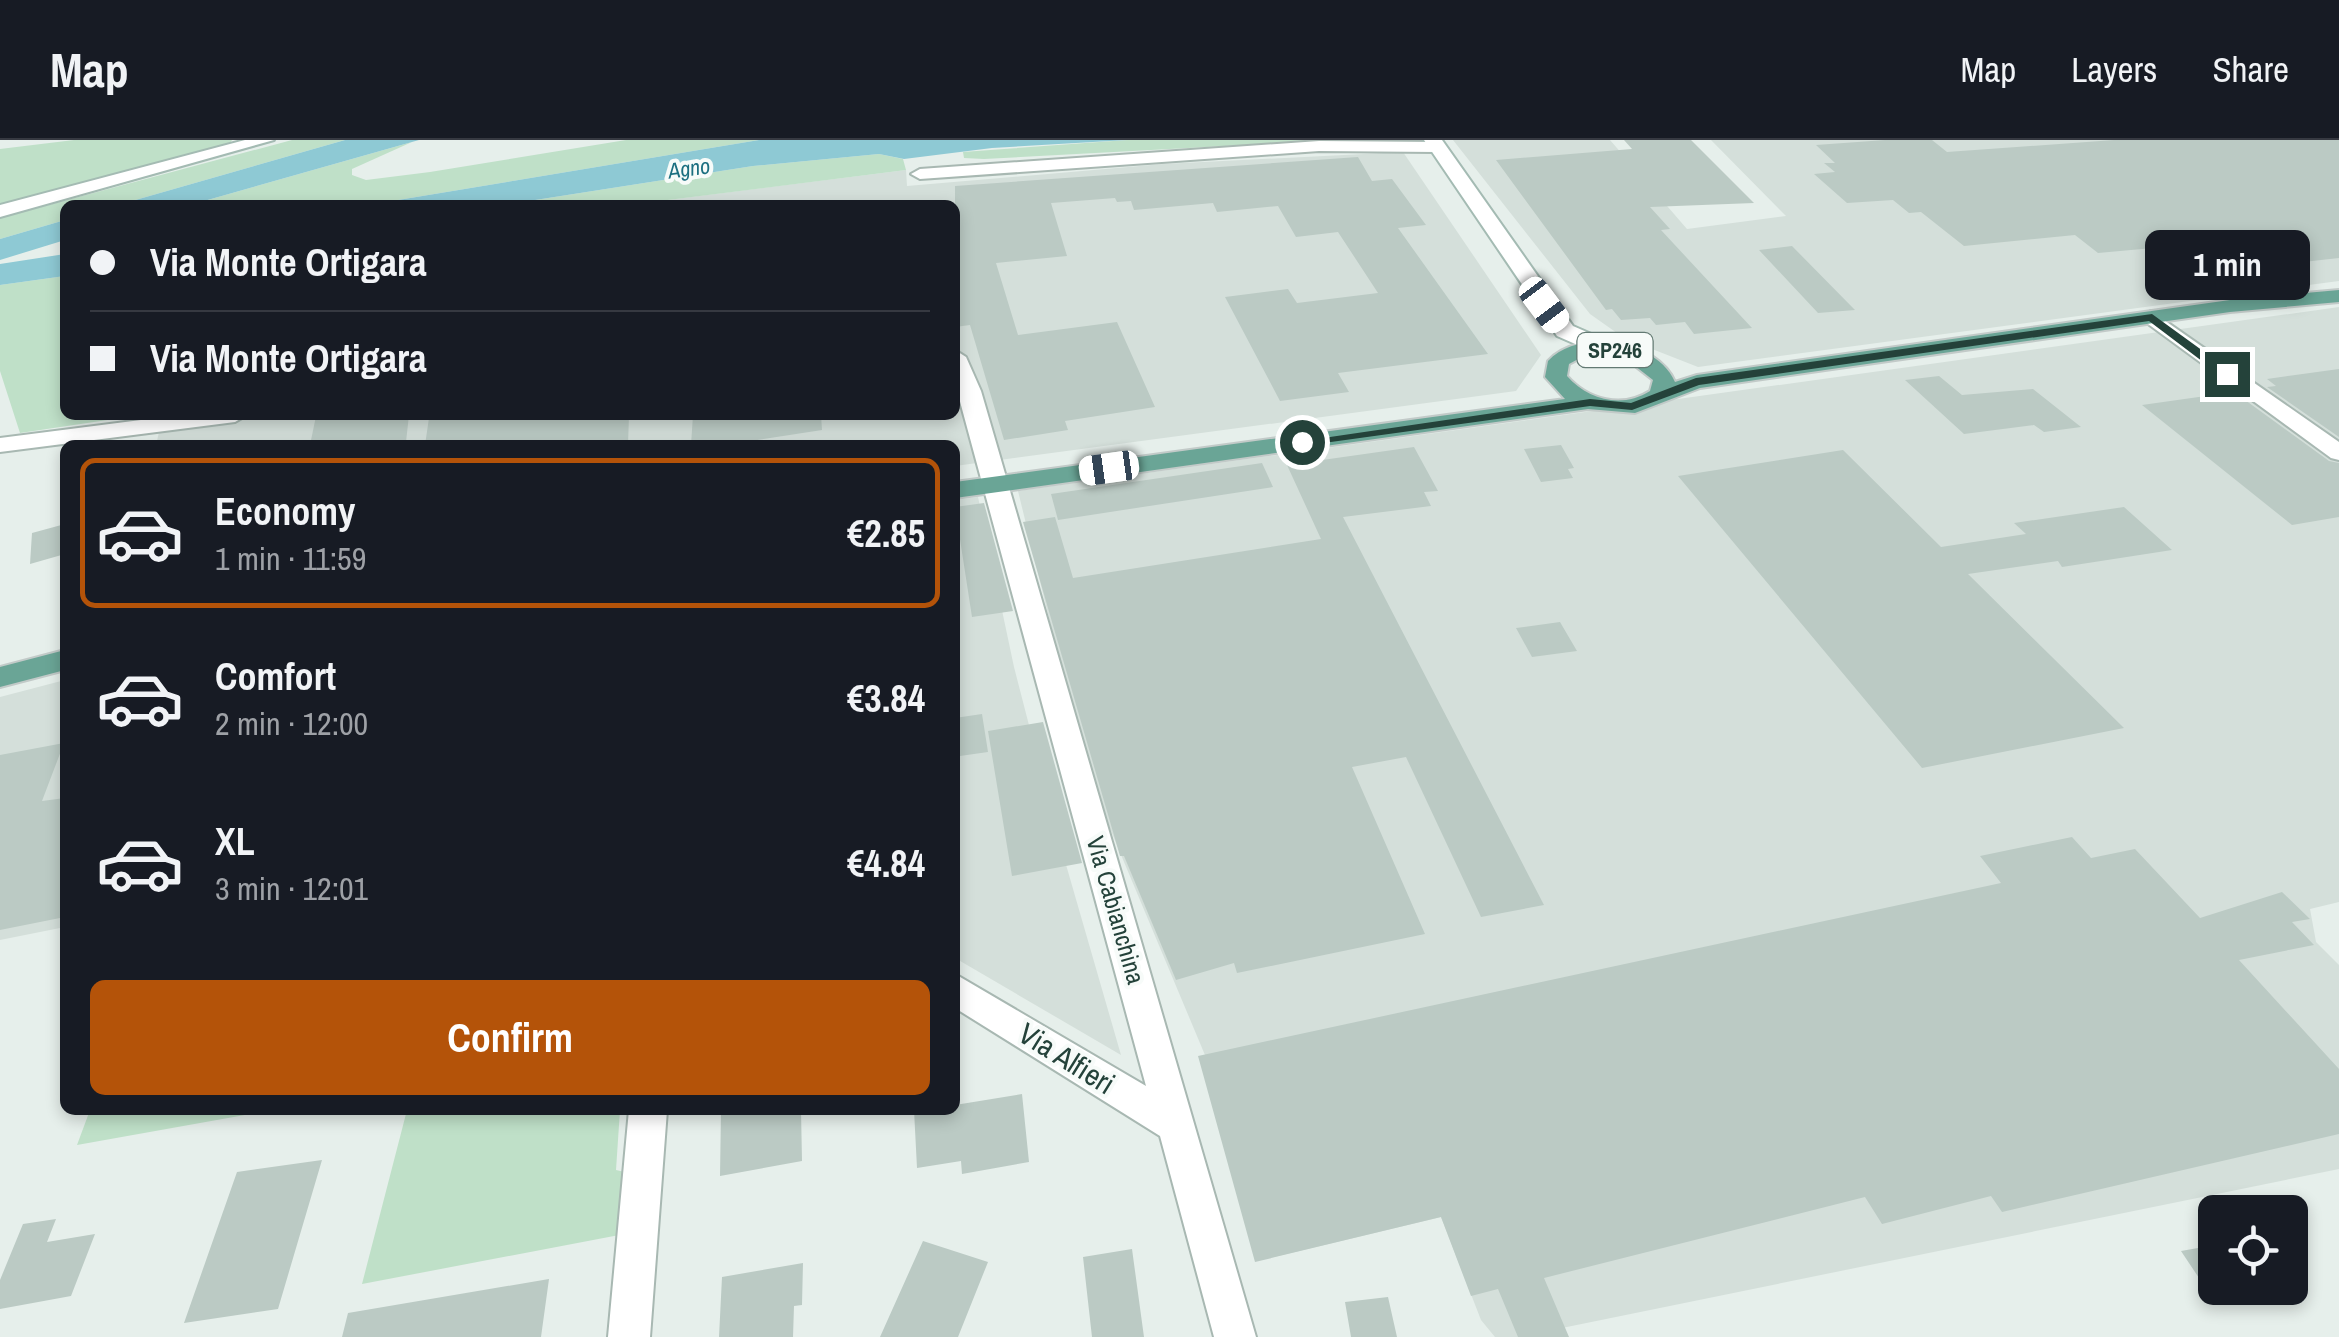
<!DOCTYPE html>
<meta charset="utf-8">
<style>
body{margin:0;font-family:"Archivo Narrow",sans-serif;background:#20242c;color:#f1f3f6;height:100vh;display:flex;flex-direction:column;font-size:38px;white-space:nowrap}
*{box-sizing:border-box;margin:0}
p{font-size:32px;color:#9ea1a6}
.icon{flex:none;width:55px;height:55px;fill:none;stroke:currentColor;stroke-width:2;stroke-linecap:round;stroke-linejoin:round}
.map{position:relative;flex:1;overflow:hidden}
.panel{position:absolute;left:60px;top:300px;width:900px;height:675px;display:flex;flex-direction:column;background:#171b24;border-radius:15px;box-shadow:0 5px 15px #0003}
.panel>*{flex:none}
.banner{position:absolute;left:60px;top:60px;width:900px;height:220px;border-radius:15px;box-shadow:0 5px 15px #0003;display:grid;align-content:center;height:220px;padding:0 30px;background:#171b24}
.tools{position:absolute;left:2198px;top:1055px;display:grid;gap:20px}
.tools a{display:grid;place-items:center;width:110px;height:110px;border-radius:15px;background:#171b24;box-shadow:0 5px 15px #0003;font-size:50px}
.end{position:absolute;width:45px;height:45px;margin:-22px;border:12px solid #24423a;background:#fff;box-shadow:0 0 0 5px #fff}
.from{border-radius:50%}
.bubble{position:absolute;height:70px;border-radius:15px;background:#171b24;box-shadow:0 5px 15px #0003;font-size:32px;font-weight:700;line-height:70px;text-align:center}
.car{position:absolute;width:30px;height:60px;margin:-30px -15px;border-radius:12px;box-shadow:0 0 8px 2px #0007;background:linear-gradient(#fff 24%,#345 0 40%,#fff 0 76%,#345 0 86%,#fff 0)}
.banner b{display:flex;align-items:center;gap:35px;height:95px;font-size:38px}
.banner b+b{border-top:2px solid #363941}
.banner i{width:25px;height:25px;background:#f1f3f6}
ul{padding:18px 0 0;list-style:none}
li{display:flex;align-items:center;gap:30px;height:150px;margin:0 20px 15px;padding:0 10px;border:5px solid transparent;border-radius:15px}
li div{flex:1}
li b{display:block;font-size:38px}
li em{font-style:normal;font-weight:700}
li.on{border-color:#b45309}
li>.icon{width:90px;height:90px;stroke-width:1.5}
.button{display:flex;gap:20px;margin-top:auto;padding:20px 30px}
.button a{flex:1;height:115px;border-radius:15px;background:#b45309;color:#fff;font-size:40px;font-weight:700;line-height:115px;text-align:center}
header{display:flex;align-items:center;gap:60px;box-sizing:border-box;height:140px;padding:0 50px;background:#171b24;border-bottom:2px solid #363941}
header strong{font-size:48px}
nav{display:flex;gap:55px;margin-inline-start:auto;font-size:35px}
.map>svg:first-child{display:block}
.built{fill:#d4dfda}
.green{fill:#bfe0c8}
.water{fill:#8ec9d4}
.building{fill:#bbcac4}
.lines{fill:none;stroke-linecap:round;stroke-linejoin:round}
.street-casing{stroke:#a8b8b2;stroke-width:4}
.secondary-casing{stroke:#a4bbb3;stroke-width:4}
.primary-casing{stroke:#c2cac8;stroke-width:4}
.street{fill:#fff;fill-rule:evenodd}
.secondary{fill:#fff;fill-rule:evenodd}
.primary{fill:#6aa596;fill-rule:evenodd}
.route{fill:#24423a}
.labels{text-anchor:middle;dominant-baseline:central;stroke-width:8;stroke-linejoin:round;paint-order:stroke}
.far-water-label{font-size:22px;font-style:italic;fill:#1c6f80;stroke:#f7fbf9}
.shield{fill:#f7fbf9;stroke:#637a73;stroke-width:2.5}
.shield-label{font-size:22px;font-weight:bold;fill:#24423a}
.street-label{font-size:25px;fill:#24423a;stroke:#f7fbf9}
.near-street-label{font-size:30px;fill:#24423a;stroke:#f7fbf9}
</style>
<header>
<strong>Map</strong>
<nav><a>Map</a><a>Layers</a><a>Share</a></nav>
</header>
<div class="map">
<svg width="2339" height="1197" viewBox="0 0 2339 1197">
<rect width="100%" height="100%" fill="#e6efeb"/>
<!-- built -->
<path class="built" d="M1453,0H1610L1687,89L1786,76L1711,0H2339V141L1698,227L1624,198L1590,174Z
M1403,12L1541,215L1516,251L955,326V305H156L163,275H955V65H627L906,30L907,46L1163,24Z
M2339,167V762L2310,769L2316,802L2339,825V1029L1518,1197H1495L1481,1180L1441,1077L1270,1118L1210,927L1106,679L1059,519L1018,351Z
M978,357L1014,527L1056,690L1121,915L955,818V360Z
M65,540V787L0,800V557Z"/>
<!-- green -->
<path class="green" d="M74,0H232L229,5L0,66V9Z
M292,0H345L118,65H65V80L0,99V78Z
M626,0H759L368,65H190L412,2L352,29V35L366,40L430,32Z
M1127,0H1336L984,19L964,18L963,12Z
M879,14L903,19L906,30L628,65H503L753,26Z
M65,136V275H141L20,293L0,231V145Z
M90,970H273L77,1005Z
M407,970H620L616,1030L638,1035L635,1092L362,1144Z"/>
<!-- water -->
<path class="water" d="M345,0H419L190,65H118Z
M759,0H1127L992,8L904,19L879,14L753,26L503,65H368Z
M65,80V100L0,120V99Z
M65,114V136L0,145V124Z"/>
<!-- building -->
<path class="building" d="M1624,0H1691L1754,63L1650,67L1670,89L1661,90L1752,188L1694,194L1685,182L1656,185L1650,178L1621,180L1612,169L1606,170L1496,20L1632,9Z
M1885,0H1932L1947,12L2114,0H2339V118L2294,123L2299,126L2190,135L2153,108L2098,113L2075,95L1964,106L1921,72L1909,73L1893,60L1847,63L1814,34L1835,32L1824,23H1835L1816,5Z
M1358,17L1372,41L1392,39L1426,85L1398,88L1488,214L1338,233L1349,252L1280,261L1225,157L1288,149L1297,163L1378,153L1338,92L1296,97L1278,66L1217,72L1213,63L1134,70L1131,61L1117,62L1115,58L1051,63L1067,116L996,123L1018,195L1117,182L1155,267L1065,281L1068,290L1004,300L970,185L955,187V46Z
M1792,106L1855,170L1818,173L1759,110Z
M2339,229V297L2267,247L2276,246L2267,239Z
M1939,236L1962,255L2033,249L2081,287L2044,292L2034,285L1964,294L1905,240Z
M2234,252L2329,321L2339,323V377L2292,385L2142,265Z
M409,275L406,302L310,305L316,276Z
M450,275H629L628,305H425L429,278Z
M693,275H821L822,290L724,305H691Z
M1561,305L1574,328L1568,329L1573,338L1541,342L1524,309Z
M1414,307L1438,351L1424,352L1431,366L1343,377L1544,765L1481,777L1406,617L1352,627L1425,794L1237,833L1234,823L1176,840L1124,716H1120L1023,382L1055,377L1073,438L1321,399L1287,325Z
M1843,310L1941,407L2026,394L2014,383L2124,367L2172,410L2062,427L2058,421L1968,434L2124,588L1922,628L1678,336Z
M1262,323L1273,347L1058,380L1051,354Z
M984,363L1013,471L972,477L955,367Z
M65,384V414L30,424L32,393Z
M1560,482L1577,511L1532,517L1516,488Z
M982,574L988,612L960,616L955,578Z
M1043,582L1082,723L1012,736L988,591Z
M64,603L42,661L65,658V777L0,790V615Z
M2072,697L2091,718L2135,709L2200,778L2282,752L2310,779L2292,782L2314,805L2239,820L2339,929V994L2002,1072L1991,1056L1882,1084L1865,1057L1544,1138L1569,1197H1518L1498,1149L1471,1156L1441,1077L1255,1122L1198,916L2001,743L1980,716Z
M1022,954L1029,1022L962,1034L961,1021L917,1028L914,970H955V965Z
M721,970H801L802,1021L720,1036Z
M322,1020L278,1169L184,1183L237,1032Z
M56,1079L47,1102L95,1094L71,1156L0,1169V1140L23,1084Z
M923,1101L988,1122L958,1197H880Z
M2215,1105V1162L2181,1111Z
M1132,1109L1144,1197H1092L1083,1117Z
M803,1123L802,1165L794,1166L793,1197H719L722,1137Z
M549,1139L541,1197H342L348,1173Z
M1388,1157L1397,1197H1351L1345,1162Z"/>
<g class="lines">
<defs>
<path id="street" d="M1319,1L1436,2L1445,7L1436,12L1319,11L920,39L911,34L920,29Z
M2151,171L2339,302V320L2331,318L2144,181L2140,177Z
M955,210L966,217L981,251L1256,1197H1214L1160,996L955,868V834L1146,946L955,243Z
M180,275H247L235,282L0,312V298Z
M629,970H667L650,1197H608Z"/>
<path id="secondary" d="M245,0H274L0,77V65Z
M1424,0H1442L1573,186L1612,203L1615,208L1612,213H1596L1557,196Z"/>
<path id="primary" d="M2339,150V162L2230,172L1700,248L1635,273L1588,269L955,358V342L1565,259L1545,237L1548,221C1580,187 1657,200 1675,242L1697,235L2230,160ZM1604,215L1630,222L1653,240L1650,251C1622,269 1588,260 1567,236L1569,224L1582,217Z
M65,510V530L0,547V527Z"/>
</defs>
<!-- street casing -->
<use href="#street" class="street-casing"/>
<!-- secondary casing -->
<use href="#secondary" class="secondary-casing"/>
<!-- primary casing -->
<use href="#primary" class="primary-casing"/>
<!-- street -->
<use href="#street" class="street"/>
<!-- secondary -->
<use href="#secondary" class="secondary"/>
<!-- primary -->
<use href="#primary" class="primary"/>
</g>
<!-- route -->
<path class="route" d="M2152,174L2232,232V237H2223L2149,181L1699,245L1632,270L1590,266L1302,306L1296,302L1590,259L1631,263L1696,238Z"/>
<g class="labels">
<!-- far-water labels -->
<g class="far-water-label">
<text transform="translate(689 28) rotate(-8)">Agno</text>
</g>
<!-- shield labels -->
<rect class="shield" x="1577.5" y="193" width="75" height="34" rx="8"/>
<g class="shield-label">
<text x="1615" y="210">SP246</text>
</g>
<!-- street labels -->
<g class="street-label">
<text transform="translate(1116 770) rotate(74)">Via Cabianchina</text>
</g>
<!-- near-street labels -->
<g class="near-street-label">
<text transform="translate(1067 918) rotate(32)">Via Alfieri</text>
</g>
</g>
</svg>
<div class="tools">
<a><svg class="icon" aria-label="locate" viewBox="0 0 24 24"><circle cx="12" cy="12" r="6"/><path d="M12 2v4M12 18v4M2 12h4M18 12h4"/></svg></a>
</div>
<i class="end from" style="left:1302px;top:302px"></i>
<i class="end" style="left:2227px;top:234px"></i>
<div class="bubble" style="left:2145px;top:90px;width:165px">1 min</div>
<i class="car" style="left:1544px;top:165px;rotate:143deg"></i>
<i class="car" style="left:1109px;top:328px;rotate:262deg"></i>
<div class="banner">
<b><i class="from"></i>Via Monte Ortigara</b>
<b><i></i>Via Monte Ortigara</b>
</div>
<section class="panel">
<ul>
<li class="on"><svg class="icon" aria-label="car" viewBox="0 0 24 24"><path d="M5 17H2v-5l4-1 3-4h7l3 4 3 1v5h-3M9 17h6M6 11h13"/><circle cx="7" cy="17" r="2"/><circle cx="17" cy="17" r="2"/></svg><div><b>Economy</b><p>1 min · 11:59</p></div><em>€2.85</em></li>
<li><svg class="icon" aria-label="car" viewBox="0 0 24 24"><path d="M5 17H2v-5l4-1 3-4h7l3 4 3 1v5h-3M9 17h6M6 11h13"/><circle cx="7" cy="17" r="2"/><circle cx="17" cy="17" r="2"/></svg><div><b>Comfort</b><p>2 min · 12:00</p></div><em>€3.84</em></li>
<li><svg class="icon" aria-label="car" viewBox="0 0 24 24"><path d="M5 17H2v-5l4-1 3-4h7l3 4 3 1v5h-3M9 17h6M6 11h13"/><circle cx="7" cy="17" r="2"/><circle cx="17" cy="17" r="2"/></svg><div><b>XL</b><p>3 min · 12:01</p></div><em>€4.84</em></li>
</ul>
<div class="button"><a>Confirm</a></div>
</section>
</div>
